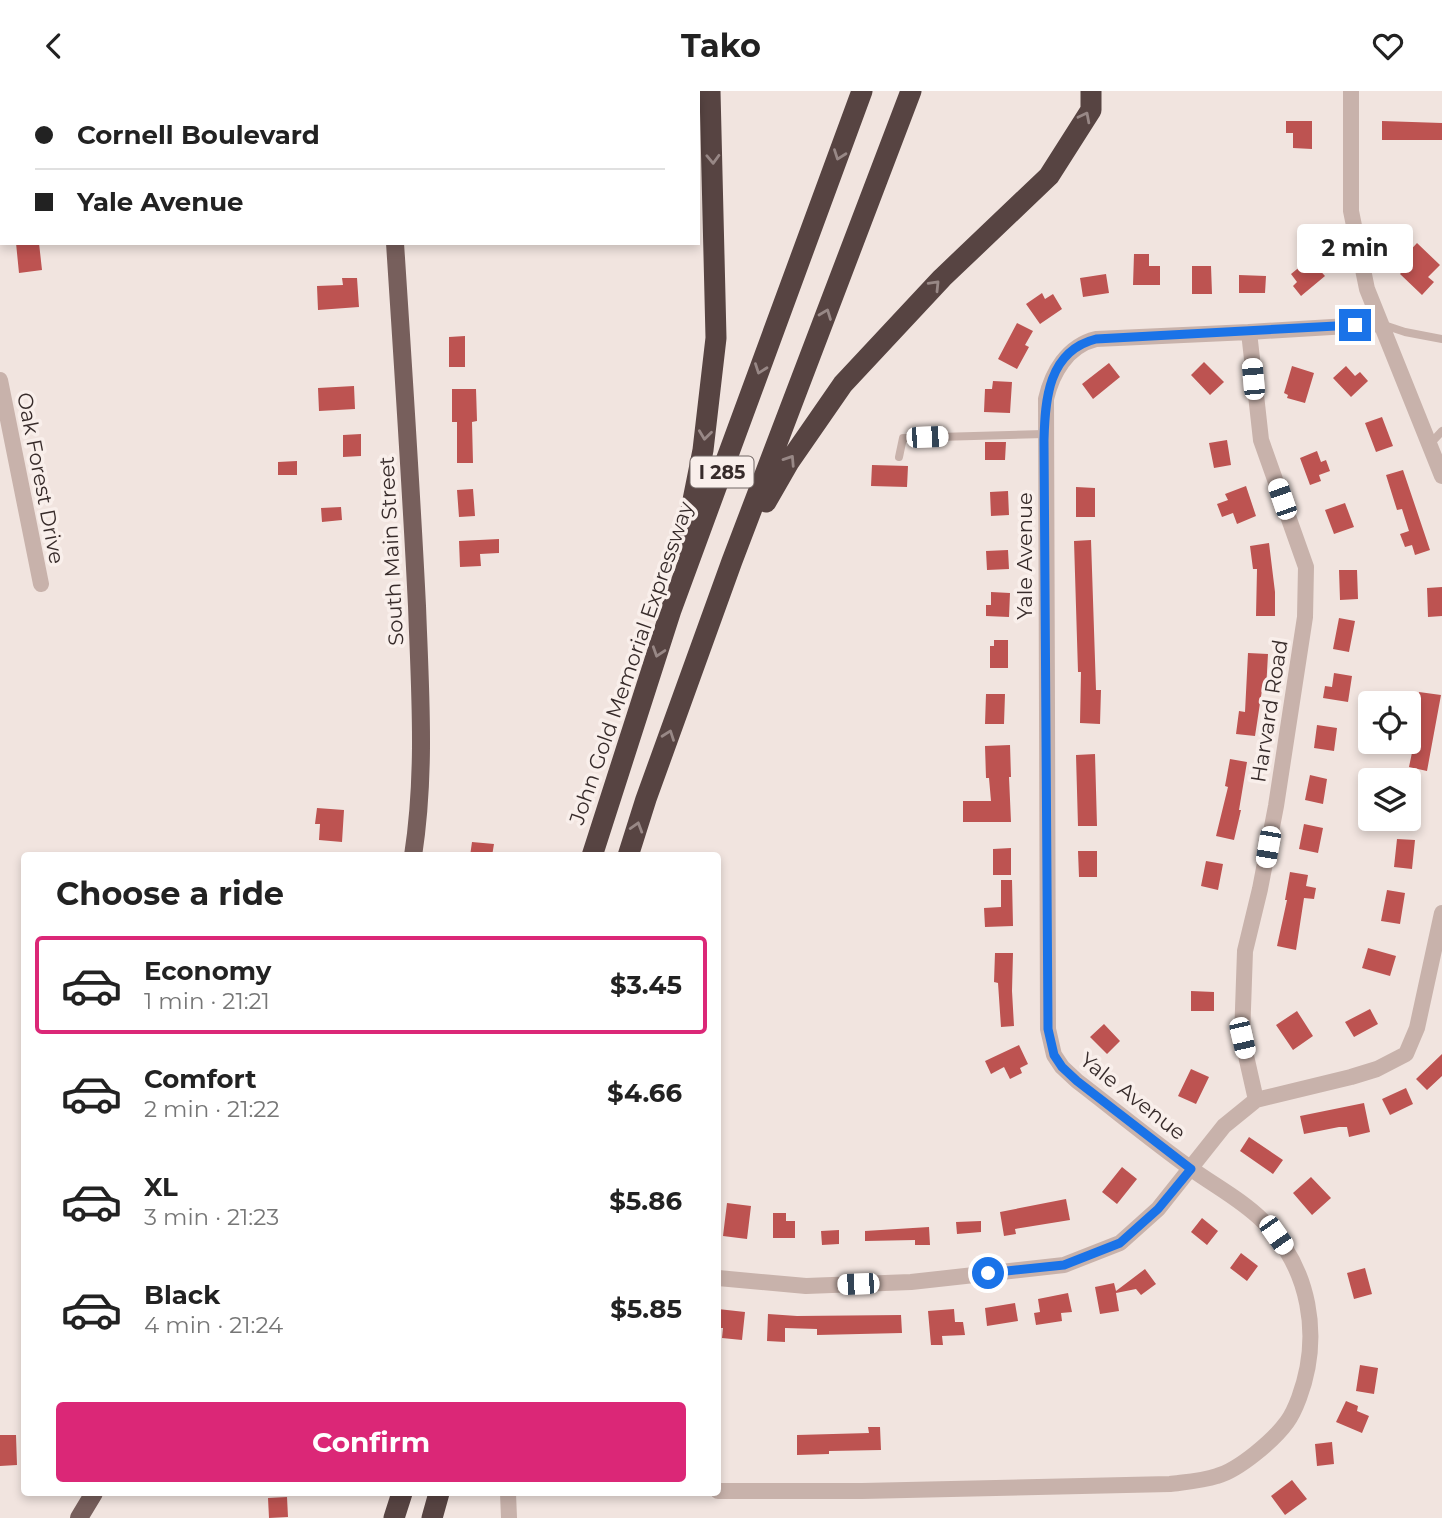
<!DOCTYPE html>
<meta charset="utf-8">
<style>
body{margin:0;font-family:Montserrat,sans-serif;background:#f6f6f6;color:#222;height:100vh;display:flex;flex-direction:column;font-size:26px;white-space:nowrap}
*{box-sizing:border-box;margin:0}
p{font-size:23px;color:#767676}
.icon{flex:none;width:38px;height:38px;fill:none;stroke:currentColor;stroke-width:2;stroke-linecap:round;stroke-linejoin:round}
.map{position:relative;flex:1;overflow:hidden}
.side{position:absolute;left:21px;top:761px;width:700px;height:644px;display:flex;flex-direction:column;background:#fff;border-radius:7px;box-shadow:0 4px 10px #0003}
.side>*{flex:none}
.banner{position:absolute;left:0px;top:0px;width:700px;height:154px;box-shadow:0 4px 10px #0003;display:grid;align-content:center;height:154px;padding:0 35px;background:#fff}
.fabs{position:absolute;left:1358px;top:600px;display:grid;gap:14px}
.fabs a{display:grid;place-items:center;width:63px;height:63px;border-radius:7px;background:#fff;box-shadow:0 4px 10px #0003;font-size:35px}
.end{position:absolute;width:32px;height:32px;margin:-16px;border:9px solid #1a73e8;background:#fff;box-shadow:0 0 0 4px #fff}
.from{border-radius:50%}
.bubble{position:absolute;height:49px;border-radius:7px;background:#fff;box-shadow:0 4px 10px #0003;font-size:23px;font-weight:700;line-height:49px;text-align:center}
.car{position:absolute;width:21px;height:42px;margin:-21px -10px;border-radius:9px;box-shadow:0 0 5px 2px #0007;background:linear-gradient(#fff 24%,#345 0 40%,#fff 0 76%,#345 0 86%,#fff 0)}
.banner b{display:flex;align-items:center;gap:24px;height:66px;font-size:26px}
.banner b+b{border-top:2px solid #e0e0e0}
.banner i{width:18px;height:18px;background:#222}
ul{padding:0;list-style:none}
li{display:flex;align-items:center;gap:21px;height:98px;margin:0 14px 10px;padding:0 21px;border:4px solid transparent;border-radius:7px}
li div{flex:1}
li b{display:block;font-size:26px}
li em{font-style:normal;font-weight:700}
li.selected{border-color:#db2777}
li>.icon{width:63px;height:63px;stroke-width:1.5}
h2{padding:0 35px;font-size:32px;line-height:84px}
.primary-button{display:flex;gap:14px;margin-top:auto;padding:14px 35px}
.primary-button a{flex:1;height:80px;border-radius:7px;background:#db2777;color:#fff;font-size:28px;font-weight:700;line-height:80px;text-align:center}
header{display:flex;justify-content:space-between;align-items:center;height:91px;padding:0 35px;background:#fff;font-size:32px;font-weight:700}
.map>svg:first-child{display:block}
.building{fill:#bd5351}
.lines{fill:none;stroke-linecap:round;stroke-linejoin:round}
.lane{stroke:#c8b2ab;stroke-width:8}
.street{stroke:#c8b2ab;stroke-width:16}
.primary{stroke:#775f5c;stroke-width:18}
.highway{stroke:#574442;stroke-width:21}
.oneway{stroke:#988886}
.route{stroke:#1a73e8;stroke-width:9}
.labels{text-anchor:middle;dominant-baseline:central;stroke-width:7;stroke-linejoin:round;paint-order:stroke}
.shield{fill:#f9efeb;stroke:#716664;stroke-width:2}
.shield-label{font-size:19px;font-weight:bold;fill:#372b2a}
.street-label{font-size:21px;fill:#372b2a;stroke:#f9efeb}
</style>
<header><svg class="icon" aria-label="back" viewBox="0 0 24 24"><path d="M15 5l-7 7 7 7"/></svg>Tako<svg class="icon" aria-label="heart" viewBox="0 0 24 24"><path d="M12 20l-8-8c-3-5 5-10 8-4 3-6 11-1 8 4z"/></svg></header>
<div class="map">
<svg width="1442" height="1427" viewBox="0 0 1442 1427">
<rect width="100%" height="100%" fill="#f1e4df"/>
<!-- building -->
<path class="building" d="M1286,30H1312V58L1293,57V42H1286Z
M1382,30L1442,32V49H1382Z
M16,152H39L42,179L19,182Z
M1417,152L1440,174L1428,186L1434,191L1422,204L1400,183L1411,171L1405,165Z
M1134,163H1149V175H1160V194H1133Z
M1313,172L1325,185L1301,205L1293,195L1297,191L1291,183L1302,174L1306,178Z
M1192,175H1211L1212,203H1192Z
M1106,183L1109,202L1083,206L1080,187Z
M1239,184L1266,185L1265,202H1239Z
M342,187H357L359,216L318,219L317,195L343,194Z
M1042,202L1045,208L1053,203L1062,218L1040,233L1026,213Z
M1017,232L1033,240L1025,254L1029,256L1017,278L998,268Z
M465,245V276H449V246Z
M1204,271L1224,291L1210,304L1191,284Z
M1109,272L1120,286L1093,308L1082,293Z
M1292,275L1314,282L1305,312L1287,307L1288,304L1284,302Z
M1346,275L1355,285L1360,281L1368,290L1351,306L1333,287Z
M993,290L1012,291L1010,322L984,321L985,298H992Z
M354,295L355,318L319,320L318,297Z
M452,298H476L477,330L472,331L473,372H457V331H452Z
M1382,326L1393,355L1376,361L1365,332Z
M361,343V365L343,366V344Z
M1227,349L1231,374L1214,377L1209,352Z
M985,351H1006L1005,369H985Z
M1317,360L1321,371L1326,369L1330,380L1319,384L1321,390L1310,394L1300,367Z
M297,370V384H278V371Z
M872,374L908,375L907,396L871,395Z
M1403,379L1430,459L1415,464L1412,454L1405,456L1400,443L1409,440L1402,418L1397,419L1386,384Z
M1246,395L1256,425L1237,433L1233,422L1222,426L1217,413L1228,409L1225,403Z
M1076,396L1095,397V426H1076Z
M473,398L475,425L459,426L457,399Z
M1008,400L1009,424L991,425L990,401Z
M1345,412L1354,436L1334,443L1325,419Z
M341,416L342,429L322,431L321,417Z
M499,448V462L480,463L481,475L460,476L459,450Z
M1091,449L1096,599H1101L1100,633L1080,632L1081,581H1078L1074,450Z
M1269,452L1275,501V525H1256L1257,478H1253L1250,455Z
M1008,459L1009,478L987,479L986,460Z
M1339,479H1357L1358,508L1340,509Z
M1442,496V525L1428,526L1427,497Z
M991,501L1010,502L1009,526L986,525V514H991Z
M1339,527L1355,530L1349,561L1333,558Z
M994,549H1008V577H990V555H994Z
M1248,562L1268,563L1266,599H1262L1255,645L1236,643L1239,620L1245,621Z
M1334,582L1352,585L1348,611L1323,607L1325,595L1332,596Z
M1419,601L1441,604L1427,680L1409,676L1419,628H1416Z
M986,603H1005L1004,633H985Z
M1317,634L1337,637L1334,660L1314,657Z
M1010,654L1011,686H1009L1011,731H963V710H991L989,687H986L985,655Z
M1095,663L1097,735H1078L1076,664Z
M1230,668L1247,671L1239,719H1241L1234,749L1216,745L1228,696L1225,695Z
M1310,684L1327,688L1323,713L1305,709Z
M317,717L344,719L342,751L319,749L320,733H315Z
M1304,733L1323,737L1318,762L1299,758Z
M1397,748L1415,749L1412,778L1394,776Z
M472,751L494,753L492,765H470Z
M1011,757V784H993V758Z
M1078,760H1097V786H1079Z
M1206,770L1223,773L1218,799L1201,795Z
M1290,781L1308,784L1306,795L1316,797L1314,808L1304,807L1296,859L1277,855L1287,809H1285Z
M1001,789H1012L1013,835L985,836L984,817L1001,816Z
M1387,799L1405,802L1400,833L1381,830Z
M1368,857L1396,865L1390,885L1362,877Z
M995,862H1013L1012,900L1014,935L1001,936L998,892L994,891Z
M1191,900L1214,901V920H1191Z
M1370,918L1378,933L1354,946L1345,931Z
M1297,920L1313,945L1293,959L1276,934Z
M1104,933L1120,950L1107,963L1090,946Z
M1019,954L1028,973L1020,977L1022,982L1010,988L1004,976L991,983L985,970Z
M1442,963V985L1427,999L1416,988Z
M1191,978L1209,986L1196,1013L1178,1005Z
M1406,997L1413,1013L1390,1024L1382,1008Z
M1364,1012L1370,1041L1349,1046L1347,1036H1339L1304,1043L1300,1025Z
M1249,1046L1283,1069L1273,1083L1240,1060Z
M1122,1076L1137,1088L1117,1113L1102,1101Z
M1311,1086L1331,1107L1312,1124L1293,1102Z
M1066,1108L1070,1129L1015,1138L1016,1143L1004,1145L1000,1121Z
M727,1112L751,1115L747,1148L723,1145Z
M773,1122H786V1130H795V1147H773Z
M1202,1127L1218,1140L1207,1154L1191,1141Z
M981,1130V1141L957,1143L956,1131Z
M929,1136L930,1154H915V1149L865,1150V1140Z
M839,1139V1153L822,1154L821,1140Z
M1241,1162L1258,1175L1247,1190L1230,1177Z
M1365,1177L1372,1203L1354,1208L1347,1182Z
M1145,1178L1156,1193L1141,1204L1136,1198L1116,1202L1119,1220L1100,1223L1095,1196L1114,1192L1116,1200Z
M1068,1202L1072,1221L1061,1222L1062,1230L1036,1234L1034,1222L1040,1221L1038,1208Z
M1015,1212L1018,1230L987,1235L985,1217Z
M718,1218L745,1221L742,1249L722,1247L723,1237H718Z
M954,1218L955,1231H963L965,1244L942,1245L943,1254H931L928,1220Z
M768,1223L797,1225L901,1224L902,1242L817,1244V1238L785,1237V1251L767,1250Z
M1360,1274L1378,1277L1374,1303L1356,1300Z
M1346,1310L1358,1315L1357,1320L1369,1325L1362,1342L1336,1331Z
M868,1336H880L881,1359L829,1360V1363L797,1364V1344L869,1342Z
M0,1344H16L17,1374L0,1375Z
M1332,1351L1334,1373L1317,1375L1315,1353Z
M1292,1389L1307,1408L1285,1424L1271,1405Z
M287,1406L288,1426L269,1427L268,1407Z"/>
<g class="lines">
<!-- lane -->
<path class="lane" d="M290,0L292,2
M646,0V2
M333,2L335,0
M564,2V0
M1381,233L1405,241L1442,248
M1430,353L1442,340
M899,366L903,347L1044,343"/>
<!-- street -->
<path class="street" d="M1351,0V120L1367,198L1442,385
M1249,241L1261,349L1306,476L1305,526L1276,715L1260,798L1245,860L1242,947L1256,1009
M0,289L41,493
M718,1187L806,1195L911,1191L1064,1174L1120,1152L1158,1118L1224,1035L1256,1009L1351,986L1377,978L1406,963L1417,937L1442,822
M718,1400H862L1170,1393C1185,1391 1202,1390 1217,1385C1239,1379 1274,1349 1287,1331C1293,1323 1296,1315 1299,1307C1322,1245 1310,1177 1263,1130C1242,1109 1215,1095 1190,1077C1152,1050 1115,1019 1077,990L1062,976L1054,964L1048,938L1046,308C1052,282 1067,255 1096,248L1249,241L1381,233
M508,1402L509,1427"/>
<!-- primary -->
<path class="primary" d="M386,0L387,2
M395,152C403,273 411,394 417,515C420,599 426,681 413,765
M79,1427L94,1402"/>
<!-- highway -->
<path class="highway" d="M766,411L789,371L843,293L942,187L1049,85L1091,19V0
M684,454L703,359L716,247L710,0
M592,765L671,519L862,0
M628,765L646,708L732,470L911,0
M394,1427L402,1402
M432,1427L439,1402"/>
</g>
<!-- one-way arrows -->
<defs><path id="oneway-chevron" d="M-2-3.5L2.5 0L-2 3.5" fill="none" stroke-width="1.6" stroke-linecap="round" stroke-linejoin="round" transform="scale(1.75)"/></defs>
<g class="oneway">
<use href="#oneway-chevron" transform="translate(1085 26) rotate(-63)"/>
<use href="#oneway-chevron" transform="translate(839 64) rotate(110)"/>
<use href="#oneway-chevron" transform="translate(713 68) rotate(88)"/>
<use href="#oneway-chevron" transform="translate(935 194) rotate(-46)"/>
<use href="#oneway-chevron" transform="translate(826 223) rotate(-69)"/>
<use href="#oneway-chevron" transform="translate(760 278) rotate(110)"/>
<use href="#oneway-chevron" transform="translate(705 344) rotate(97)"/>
<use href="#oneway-chevron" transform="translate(790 369) rotate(-57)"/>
<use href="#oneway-chevron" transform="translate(658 561) rotate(108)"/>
<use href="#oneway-chevron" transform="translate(669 644) rotate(-70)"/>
<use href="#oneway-chevron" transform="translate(637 736) rotate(-73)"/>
</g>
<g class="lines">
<!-- route -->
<path class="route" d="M988,1182L1064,1174L1120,1152L1158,1118L1191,1078L1077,990L1062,976L1054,964L1048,938L1044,349C1045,309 1048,260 1096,248L1355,234"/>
</g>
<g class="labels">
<!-- shield labels -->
<rect class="shield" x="690.5" y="365.5" width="63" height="31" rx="5"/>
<g class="shield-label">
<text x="722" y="381">I 285</text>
</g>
<!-- street labels -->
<g class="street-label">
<text transform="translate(41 387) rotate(79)">Oak Forest Drive</text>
<text transform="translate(391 460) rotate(-93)">South Main Street</text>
<text transform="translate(1024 465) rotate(-90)">Yale Avenue</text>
<text transform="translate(631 572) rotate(-71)">John Gold Memorial Expressway</text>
<text transform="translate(1269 620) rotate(-81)">Harvard Road</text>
<text transform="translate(1133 1005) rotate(38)">Yale Avenue</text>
</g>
</g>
</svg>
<div class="fabs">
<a><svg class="icon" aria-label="locate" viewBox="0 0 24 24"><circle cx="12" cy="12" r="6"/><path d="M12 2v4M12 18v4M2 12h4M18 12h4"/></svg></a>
<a><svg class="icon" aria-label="layers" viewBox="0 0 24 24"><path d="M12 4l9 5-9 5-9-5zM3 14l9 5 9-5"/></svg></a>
</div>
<i class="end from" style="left:988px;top:1182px"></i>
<i class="end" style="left:1355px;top:234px"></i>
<div class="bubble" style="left:1297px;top:133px;width:116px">2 min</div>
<i class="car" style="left:1253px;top:288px;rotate:355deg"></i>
<i class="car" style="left:927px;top:346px;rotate:88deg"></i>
<i class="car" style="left:1282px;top:408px;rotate:341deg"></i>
<i class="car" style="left:1268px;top:756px;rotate:190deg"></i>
<i class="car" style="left:1242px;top:947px;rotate:167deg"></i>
<i class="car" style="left:1276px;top:1144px;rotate:145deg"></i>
<i class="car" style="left:858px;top:1193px;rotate:268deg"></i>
<div class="banner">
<b><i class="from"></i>Cornell Boulevard</b>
<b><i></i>Yale Avenue</b>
</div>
<section class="side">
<h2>Choose a ride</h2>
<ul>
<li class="selected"><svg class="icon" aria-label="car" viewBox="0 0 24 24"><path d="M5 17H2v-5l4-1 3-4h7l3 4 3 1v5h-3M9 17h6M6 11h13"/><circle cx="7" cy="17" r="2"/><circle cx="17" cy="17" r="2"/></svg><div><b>Economy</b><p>1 min · 21:21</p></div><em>$3.45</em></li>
<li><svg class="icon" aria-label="car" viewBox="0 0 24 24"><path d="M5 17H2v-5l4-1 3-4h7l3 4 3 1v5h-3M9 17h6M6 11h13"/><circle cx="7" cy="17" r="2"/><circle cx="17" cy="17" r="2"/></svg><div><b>Comfort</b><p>2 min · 21:22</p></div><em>$4.66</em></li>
<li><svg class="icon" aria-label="car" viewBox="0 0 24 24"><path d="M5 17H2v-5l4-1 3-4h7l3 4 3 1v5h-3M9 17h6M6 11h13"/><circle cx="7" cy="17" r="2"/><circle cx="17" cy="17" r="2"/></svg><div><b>XL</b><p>3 min · 21:23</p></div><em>$5.86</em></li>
<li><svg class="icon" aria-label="car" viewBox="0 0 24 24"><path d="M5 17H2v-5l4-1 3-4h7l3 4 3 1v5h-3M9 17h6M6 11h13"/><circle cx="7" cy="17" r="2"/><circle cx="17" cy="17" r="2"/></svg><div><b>Black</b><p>4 min · 21:24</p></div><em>$5.85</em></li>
</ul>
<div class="primary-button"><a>Confirm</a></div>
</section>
</div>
